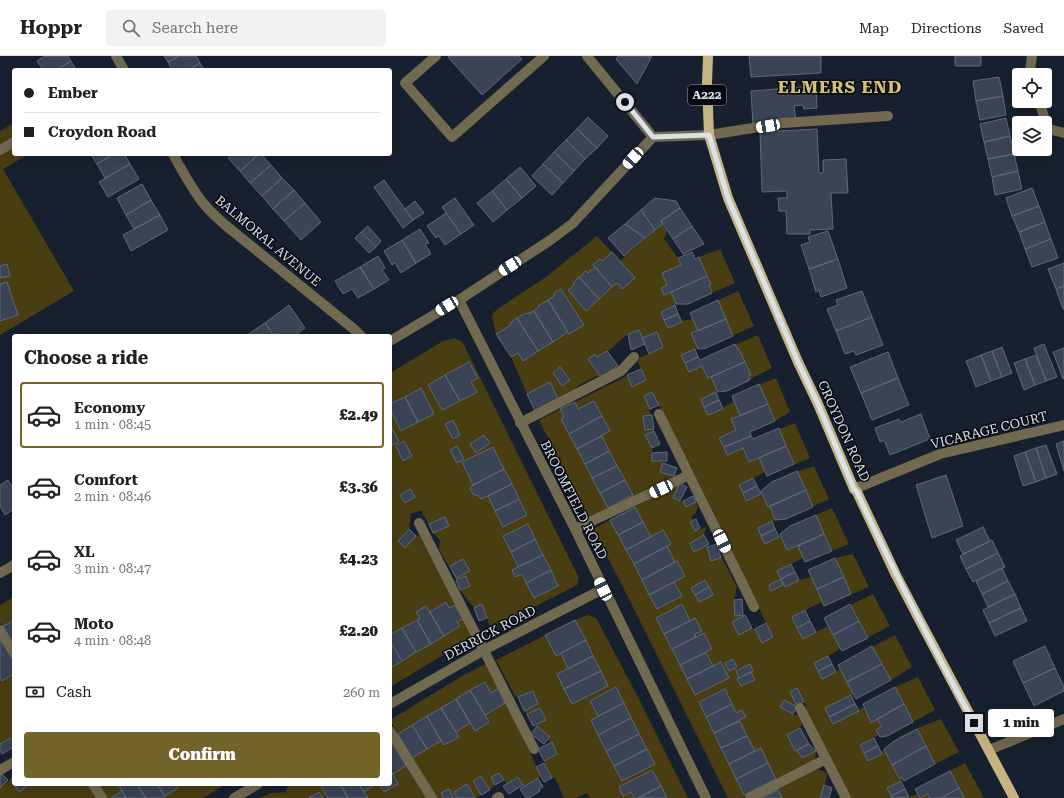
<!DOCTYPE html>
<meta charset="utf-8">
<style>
body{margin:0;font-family:"Roboto Serif",serif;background:#f2f2f2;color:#222;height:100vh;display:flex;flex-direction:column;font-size:15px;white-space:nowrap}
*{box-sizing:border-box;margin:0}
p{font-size:13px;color:#767676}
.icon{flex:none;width:22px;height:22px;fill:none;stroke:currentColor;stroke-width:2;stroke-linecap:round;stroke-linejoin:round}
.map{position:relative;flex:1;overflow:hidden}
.panel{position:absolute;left:12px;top:278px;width:380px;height:452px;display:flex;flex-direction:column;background:#fff;border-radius:4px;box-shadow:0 4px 16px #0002}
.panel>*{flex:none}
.hud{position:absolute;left:12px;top:12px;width:380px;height:88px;border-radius:4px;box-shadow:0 4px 16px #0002;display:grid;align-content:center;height:88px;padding:0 12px;background:#fff}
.controls{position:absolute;left:1012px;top:12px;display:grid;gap:8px}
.controls a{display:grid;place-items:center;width:40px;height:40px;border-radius:4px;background:#fff;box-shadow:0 4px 16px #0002;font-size:20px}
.end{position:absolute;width:18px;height:18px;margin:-9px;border:5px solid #dbe1eb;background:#111;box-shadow:0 0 0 2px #111}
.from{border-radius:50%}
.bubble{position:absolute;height:28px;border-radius:4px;background:#fff;box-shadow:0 4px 16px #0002;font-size:13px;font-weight:800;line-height:28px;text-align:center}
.car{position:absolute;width:12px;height:24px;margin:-12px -6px;border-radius:5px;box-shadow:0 0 3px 1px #0007;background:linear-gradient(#fff 24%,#345 0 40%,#fff 0 76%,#345 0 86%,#fff 0)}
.hud b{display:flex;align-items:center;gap:14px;height:38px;font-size:15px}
.hud b+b{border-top:1px solid #e0e0e0}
.hud i{width:10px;height:10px;background:#222}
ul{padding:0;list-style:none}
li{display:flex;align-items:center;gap:12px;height:66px;margin:0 8px 6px;padding:0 4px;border:2px solid transparent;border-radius:4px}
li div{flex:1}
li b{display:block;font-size:15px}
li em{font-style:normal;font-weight:800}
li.current{border-color:#73642a}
li>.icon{width:36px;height:36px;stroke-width:1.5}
h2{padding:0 12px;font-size:18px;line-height:48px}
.pay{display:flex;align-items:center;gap:10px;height:44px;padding:0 12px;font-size:15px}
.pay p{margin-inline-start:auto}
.cta{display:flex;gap:8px;margin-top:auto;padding:8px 12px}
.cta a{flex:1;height:46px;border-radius:4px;background:#73642a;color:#fff;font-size:16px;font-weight:800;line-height:46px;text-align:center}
header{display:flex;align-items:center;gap:24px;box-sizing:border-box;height:56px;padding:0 20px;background:#fff;border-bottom:1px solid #e0e0e0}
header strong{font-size:19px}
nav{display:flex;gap:22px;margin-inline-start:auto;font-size:14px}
.search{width:280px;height:36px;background:#f2f2f2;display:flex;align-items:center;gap:10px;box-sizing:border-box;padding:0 14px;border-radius:4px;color:#767676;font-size:15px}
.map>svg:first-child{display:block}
.green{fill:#493d12}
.building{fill:#3a4454;stroke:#5d697a}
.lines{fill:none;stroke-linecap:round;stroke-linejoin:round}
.minor{stroke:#716950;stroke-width:10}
.major{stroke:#c5b47f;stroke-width:10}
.route{stroke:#dbe1eb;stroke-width:5}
.labels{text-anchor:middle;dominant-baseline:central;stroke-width:3;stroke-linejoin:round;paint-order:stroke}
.shield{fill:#060910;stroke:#9ba0a9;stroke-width:1}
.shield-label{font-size:12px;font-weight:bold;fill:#dbe1eb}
.street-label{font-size:13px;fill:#dbe1eb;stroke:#060910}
.district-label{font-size:17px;font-weight:bold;letter-spacing:1px;fill:#d7c074;stroke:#060910}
</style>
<header>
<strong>Hoppr</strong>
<div class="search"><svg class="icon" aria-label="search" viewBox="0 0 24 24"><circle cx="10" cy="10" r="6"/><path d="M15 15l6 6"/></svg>Search here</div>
<nav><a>Map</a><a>Directions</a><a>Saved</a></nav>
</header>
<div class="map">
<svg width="1064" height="742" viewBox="0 0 1064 742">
<rect width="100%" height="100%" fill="#17202e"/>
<!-- green -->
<path class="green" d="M14,67V98H29L3,113L74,235L0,279V75Z
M662,168L667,175L664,183L678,202L681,209L662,217L676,248L675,250L682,265L692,263L690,257L738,235L754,270L706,292L695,293L700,304L758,279L772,312L727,335L716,336L723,352L734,345L732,340L776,322L790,356L775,365L750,376L753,383L795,367L810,402L767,420L765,416L753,422L761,438C768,423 799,415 814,410L829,443L786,463L772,465L779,480L790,470L832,452L849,488L805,506L803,502L791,508L799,524L811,521L808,514L835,502L853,498L869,531L824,550L822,546L805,554L816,576L828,570L824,562L873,538L890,570L842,595L840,593L828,600L836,615L840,613L838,609L895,579L912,611L891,624L851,639L859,654L864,651L863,648L895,631L918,621L935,654L887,680L880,681L879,679L874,682L881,697C891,681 923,670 941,663L959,696L901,725L909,741L917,738L915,733L965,707L984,742H849L805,656L806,648L804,646L797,650L793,658L799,660L802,668L800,672L808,688L816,695L815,703L813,706L743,742H728L624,533L593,473L680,427L673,442L680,445H683L686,451L696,446L698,451L695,458L691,461L699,474L706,471L704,479L701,481L707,491L711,504L721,502L723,504L737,531L734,543H742L743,559H745L752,572L755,573L762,587L773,581L659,349L650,353L649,355L652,359L643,360L645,374L654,373V375L645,379L652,392V405H663V407L677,412L674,420L588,462L539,364L641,313L638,306L639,302L663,291L657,276L642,282L639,274L628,278L608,295L618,310L601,321L597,320L581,328L566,340L558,343L550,327L527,338L511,301L496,278L492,261L493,257L499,252L546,221L597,180L620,205Z
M720,193L735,227L712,237L709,229L711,228L699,201Z
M454,282L461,285L464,289L579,522L577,529L491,573L482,549L474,552L460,534L456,524V522L439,494L440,484L433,477L421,454L411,458L409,473L398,486L405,492L416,480L419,479L473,581L390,631V317L443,285Z
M14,541V591L0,567V549Z
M588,559L596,562L638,641L688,742H590L587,737L576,742H564L555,722H552L544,705L557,698L552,687L548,684L550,681L536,669L546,664L540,652L527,658L524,655L538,648L533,635L518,641L515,640L496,604L575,564Z
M0,582L14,606V688L10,682L0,688Z
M485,608L499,632L541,720L523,731L517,721L506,728L499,717L491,721L495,729L490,734L481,720L473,725L481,739L475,742L467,729L454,736L457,742H454L449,733L441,737L443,742H437L390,664L462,620Z
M390,681L427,742H259L271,737L286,736L289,728H390Z
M818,713L827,717L826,724L820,742H762Z
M11,723L19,736L29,730V728H88L97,742H0V732Z
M98,728H225L204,742H106Z"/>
<!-- building -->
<path class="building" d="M45,0H68L71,5L56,14H43L37,5Z
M164,0H179L168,6Z
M179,0H196L200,7L188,14H172L168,6Z
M449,0H519L522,3L482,39L448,1Z
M618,0H652L637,28L616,3Z
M749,0H821V17L751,21Z
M955,0H981V10H955Z
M71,5L76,14H56Z
M200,7L204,14H188Z
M999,21L1003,40L976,45L973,25Z
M816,30L817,52L804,53L803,49L794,50L796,65L753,69L751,35Z
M1003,40L1006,59L980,64L976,45Z
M588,61L608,80L597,92L577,73Z
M1006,62L1010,80L984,86L980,68Z
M577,73L597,92L585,103L566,84Z
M817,73L819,117H823V104L846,103L848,137H831L833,173L810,174V178H787L786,155H779L778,142H787V135L762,136L760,76Z
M1010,80L1014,98L988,103L984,86Z
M566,84L585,103L574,115L554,96Z
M554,96L574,115L563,127L543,108Z
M91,98H114L97,108Z
M114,98H124L130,108L105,122L97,108Z
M233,98H259L240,115L228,102Z
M259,98H261L271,109L250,127L240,115Z
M1014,98L1018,115L992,121L988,103Z
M130,108L139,123L108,141L99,126Z
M543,108L563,127L552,139L532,120Z
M271,109L282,122L262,140L250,127Z
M520,111L536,130L522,142L506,123Z
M1018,115L1022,133L995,139L992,121Z
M282,122L294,134L273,153L262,140Z
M506,123L522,142L507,154L492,135Z
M384,124L413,164L403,172L374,131Z
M142,128L151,144L126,159L117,142Z
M1032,132L1039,150L1012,160L1006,142Z
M294,134L305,147L284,165L273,153Z
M492,135L507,154L493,166L477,147Z
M455,142L474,169L461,178L442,151Z
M655,142L676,145L680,152L661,165L662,168L655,174L641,154Z
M151,144L160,159L134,173L126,159Z
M415,145L424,157L413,164L405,153Z
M305,147L321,166L301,184L284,165Z
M1039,150L1045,166L1019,176L1012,160Z
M680,152L692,170L673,183L661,165Z
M641,154L655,174L645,182L625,168Z
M446,157L461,178L445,189L439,180L436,182L427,170Z
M160,159L168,174L131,195L123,179Z
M1045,166L1051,183L1025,193L1019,176Z
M625,168L645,182L624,200L608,182Z
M368,170L381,185L376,191L361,176Z
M692,170L704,188L683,198L673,183Z
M420,173L429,187L425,188L431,198L416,207L402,184Z
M828,175L838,203L809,213L801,189L810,186L808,181Z
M361,176L376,191L369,197L355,182Z
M1051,183L1058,202L1032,211L1025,193Z
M402,184L416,207L401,217L395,207L392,209L384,195Z
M612,196L635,222L622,233L617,227L612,231L593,209L600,203L602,205Z
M692,196L695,203L699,201L707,220L664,239L661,232L667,229L662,217L681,209L678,202Z
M378,200L385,212L382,214L389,224L374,233L360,211Z
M838,203L847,232L821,241L819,234L816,236L809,213Z
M1064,207V230L1056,233L1048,213Z
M7,208L10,220L0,222V210Z
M360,211L374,233L358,242L352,233L343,238L335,225Z
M595,211L612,231L599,243L579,221L586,215L588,217Z
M707,220L711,228L709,229L712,237L688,248H676L671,236Z
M579,221L599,243L586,255L568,234L574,229L573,227Z
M7,226L18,259L0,265V228Z
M1064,230V253H1063L1056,233Z
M561,233L584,269L569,278L548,244L555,239L554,237Z
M862,235L872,261L836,275L827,253L838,249L836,244Z
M548,244L568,276L553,286L534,255L539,251L538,250Z
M718,244L726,263L698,275L690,257Z
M289,249L305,272L297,278L299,280H274L265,267Z
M675,249L678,258L664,264L661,256Z
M534,255L553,286L538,295L517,262L526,257L527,258Z
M678,258L682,266L668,272L664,264Z
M872,261L883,289L856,299L854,295L845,298L836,275Z
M517,262L538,295L523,305L518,297L511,301L496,278L511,269L510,267Z
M726,263L733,280L706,292L698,293L691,277Z
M265,267L274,280H248L247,279Z
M639,274L645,288L631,294L628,278Z
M657,276L663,291L649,298L642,282Z
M735,288L737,293H739L745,306L708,322L702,310L689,316L685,307L698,301L700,304Z
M1044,288L1057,321L1046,325L1034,292Z
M1002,291L1012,317L1002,321L992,295Z
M1064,292V322L1063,323L1053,296Z
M695,293L698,301L685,307L681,299Z
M607,295L618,310L601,321L588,303L595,298L597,301Z
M992,295L1002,321L991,325L981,299Z
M888,296L898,322L861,337L850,311Z
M981,299L991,325L976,331L966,305Z
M1036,299L1046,325L1035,329L1025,303Z
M1025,303L1035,329L1024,334L1014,307Z
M469,306L478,322L471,326L477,336L460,345L445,319Z
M745,306L751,319L748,320L750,324L727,335L718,336L711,321Z
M560,311L570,324L562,330L553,317Z
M641,313L646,324L632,331L627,319Z
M445,319L460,345L442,354L428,329Z
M898,322L909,349L872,364L861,337Z
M550,326L558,343L535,355L527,338Z
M759,328L768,348L740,360L732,340Z
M421,332L434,358L418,366L405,341Z
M652,336L659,349L650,353L644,340Z
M716,336L719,344L704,351L701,343Z
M405,341L418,366L401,375L390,353V348Z
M719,344L723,353L708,359L704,351Z
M594,345L602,360L569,378L561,363L564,361L560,353L575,346L578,353Z
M768,348L775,365L750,376L751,380L724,391L719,382L736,374L731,363Z
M921,358L930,383L890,399L884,384L880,386L875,372L899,363L901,366Z
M652,359L654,373L645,374L643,360Z
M602,360L610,375L577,393L569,378Z
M453,364L460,379L453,383L445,368Z
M390,368L399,386L390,390Z
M779,372L786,390L749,406L743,392L727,399L724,391L751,380L753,383Z
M654,375L660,388L652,392L645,379Z
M484,379L490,387L476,397L470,388Z
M602,380L609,395L585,408L577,393Z
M404,385L412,400L403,405L396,390Z
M1064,385V415L1056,388Z
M1046,389L1057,418L1046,422L1036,392Z
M457,390L464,403L457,407L450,394Z
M786,390L794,408L767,420L759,402Z
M493,391L504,413L473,429L462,406Z
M1036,392L1046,422L1036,426L1025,396Z
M609,395L617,410L592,422L585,408Z
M667,396V405H652V397Z
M1025,396L1036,426L1023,430L1014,400Z
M663,407L677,412L674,420L660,416Z
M617,410L625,424L600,437L592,422Z
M504,413L512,428L481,443L479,440L473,438L470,433L473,429Z
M797,415L806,434L768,451L761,435L772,426Z
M946,419L963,470L932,482L916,429Z
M753,422L757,430L743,437L739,429Z
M8,424L14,434V453L5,459L0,450V429Z
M625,424L633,439L608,452L600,437Z
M680,427L687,431L680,445L673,442Z
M512,428L519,443L495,455L488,440Z
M757,430L761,438L746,445L743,437Z
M410,433L415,441L405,447L400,439Z
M806,434L813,451L786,463L775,464L770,450Z
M693,440L696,446L686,451L683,445Z
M519,443L527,459L503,471L495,455Z
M635,451L643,466L618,479L610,464Z
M816,459L824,478L787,494L780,478L790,470Z
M445,461L449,470L433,477L429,468Z
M696,463L700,472L695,475L690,466Z
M772,465L775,473L761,480L758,472Z
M643,466L651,481L626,494L618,479Z
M528,468L535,483L511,496L503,480Z
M983,471L990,485L963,498L956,484Z
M409,473L416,480L405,492L398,485Z
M775,473L779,481L765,488L761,480Z
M663,474L671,488L634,508L626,494Z
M824,478L832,495L805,506L798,490Z
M704,479L709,488L694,496L690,487Z
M535,483L543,499L518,511L511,496Z
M992,484L998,497L966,513L960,500Z
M717,488L721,502L711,505L707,491Z
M667,490L675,506L642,524L634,508Z
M998,497L1005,511L973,526L966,513Z
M543,499L551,514L526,527L522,518L515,521L512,514Z
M835,502L844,521L817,533L808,514Z
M463,503L470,515L456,522L450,510Z
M677,505L685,520L649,539L642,524Z
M791,508L795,516L781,523L777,515Z
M1002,512L1008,525L982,538L976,525Z
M551,514L558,530L534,542L526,527Z
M795,516L799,524L785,531L781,523Z
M466,520L470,530L460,534L456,524Z
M844,521L851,538L824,550L817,533Z
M781,523L783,529L771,535L769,529Z
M705,524L709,531L695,539L691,532Z
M1008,525L1015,538L988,551L982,538Z
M674,526L682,540L657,553L649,539Z
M709,531L713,539L699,546L695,539Z
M1015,538L1021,552L989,567L983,554Z
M742,543L743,559L735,560L734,544Z
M446,546L449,552L455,549L463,563L457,566L460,570L444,580L430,556Z
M482,548L487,562L479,565L474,552Z
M682,548L690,565L664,578L656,562Z
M850,548L859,565L833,579L824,562Z
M426,550L444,580L431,588L417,564L420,562L416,556Z
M1021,552L1027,565L995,580L989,567Z
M805,554L810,565L797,572L792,561Z
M745,559L752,572L739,579L732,566Z
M695,562L702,575L695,578L696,581L672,593L664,578Z
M14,564V591L2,571Z
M417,564L431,588L416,596L402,572Z
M575,564L586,584L556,600L545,579Z
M810,565L816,576L803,583L797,572Z
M859,565L868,582L842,595L833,579Z
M766,567L773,581L762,587L755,573Z
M402,572L416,596L402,605L390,585V579Z
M704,577L712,593L680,609L672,593Z
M0,582L14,606V618L2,625L0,622Z
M586,584L593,600L568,613L561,597Z
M390,585L402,605L390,612Z
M872,590L882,608L847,626L838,609Z
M1045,590L1055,612L1023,627L1013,605Z
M706,597L713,610L687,623L680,609Z
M593,600L601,615L564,633L557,618Z
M828,600L832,608L818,615L814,607Z
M733,603L737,611L729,615L725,607Z
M721,606L729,622L695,639L687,623Z
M750,608L753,615L739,622L736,615Z
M832,608L836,616L822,623L818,615Z
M882,608L891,624L856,643L847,626Z
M1055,612L1064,631V635L1034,650L1023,627Z
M601,615L608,630L572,648L564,633Z
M751,616L755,624L741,630L737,623Z
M485,626L491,637L499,632L505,647L485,659L470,634Z
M616,631L624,647L598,660L590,645Z
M895,631L904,648L871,667L863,648Z
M797,632L804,646L797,650L790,636Z
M725,633L732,648L706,661L699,646Z
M470,634L489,666L475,675L456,643Z
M533,635L538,648L524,655L518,641Z
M851,639L855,648L829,661L825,652Z
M456,643L470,667L456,676L441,652Z
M784,644L797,651L793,658L780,651Z
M624,647L631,662L598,679L591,664Z
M732,648L736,657L742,654L746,661L714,677L706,661Z
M855,648L859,655L833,668L829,661Z
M904,648L913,666L887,680L880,681L876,674L882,670L877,663Z
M441,652L459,681L444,689L427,660Z
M540,652L546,664L533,670L527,658Z
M427,660L441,685L427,693L412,669Z
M631,662L639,678L606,695L598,679Z
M740,665L747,680L721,692L714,677Z
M412,669L427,693L412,702L398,678Z
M537,670L550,681L544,688L531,678Z
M800,672L809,688L795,695L787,679Z
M917,673L926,690L892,709L884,693L893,686Z
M639,678L647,693L614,710L606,695Z
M747,680L755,695L729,708L721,692Z
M10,682L14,688V691L2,698L0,694V688Z
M874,682L878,690L864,697L860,689Z
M393,686L407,709L393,718L390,713V687Z
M552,686L557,698L544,705L538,693Z
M809,688L816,695L802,702L797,694Z
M878,690L882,698L868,705L864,697Z
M926,690L935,708L904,725L902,721L899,722L892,709Z
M761,692L768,707L736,723L729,708Z
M647,693L655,708L622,725L614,710Z
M544,707L552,722L544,726L536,711Z
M768,707L776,723L744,739L736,723Z
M390,713L398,728L384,736L379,728H390Z
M652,714L661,730L638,742H634L631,736L623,740L619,731Z
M950,715L959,732L941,742H930L928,738L920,742L915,733Z
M499,717L504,724L495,729L491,721Z
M2,718L8,724L0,732V720Z
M481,720L490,734L481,739L473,725Z
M14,721V728H29V729L19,736L11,723Z
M518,721L523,729L509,738L503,730Z
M538,722L543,731L539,733L540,735L529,742H526L520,733Z
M901,725L905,733L891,740L887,732Z
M118,728H137L146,742H126Z
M137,728H157L165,740L162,742H146Z
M157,728H176L178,732L165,740Z
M322,728H340L348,742H328L320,729Z
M340,728H359L368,742H348Z
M359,728H376L364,736Z
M467,728L475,742H457L454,736Z
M824,729L832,732L829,742H820Z
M661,730L667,742H638Z
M959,732L964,742H941Z
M449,733L454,742H443L441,737Z
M905,733L909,741L892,742L891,740Z
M778,734L782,742H762Z
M122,735L126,742H111Z
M319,736L323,742H309Z"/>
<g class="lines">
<!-- minor -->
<path class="minor" d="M116,0L124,14
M436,0L405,27L452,81L544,0
M587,0L653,81
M1031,19L1030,14L1032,0
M1039,45L1048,73L1064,77
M0,94L14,86
M173,98C181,113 190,129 200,143C207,153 215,160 224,168L355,274L361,280
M459,244L575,473L706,742
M390,285L459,244L549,185L572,168L653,81L709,79L783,67L888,60
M659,358L754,551
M520,367L621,315L634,301
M854,433L940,398L1064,369
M419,467L534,693
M575,473L689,419
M0,517L14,509
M0,574L14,597
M390,648L484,594L603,533
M800,652L846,742
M390,675L432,742
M989,694L1064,663
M0,714L14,706
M93,728L102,742
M234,742L258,728
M497,742L499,741
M750,742L826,703"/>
<!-- major -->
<path class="major" d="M708,0L707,27L709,79L728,142L798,306L818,348L854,433L857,436L896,519L919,563L1014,742"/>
</g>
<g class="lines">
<!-- route -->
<path class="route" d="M625,46L653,81L709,79L728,142L798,306L818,348L854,433L857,436C893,515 933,591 974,667"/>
</g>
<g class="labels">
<!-- shield labels -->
<rect class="shield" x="688" y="29" width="38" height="20" rx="3"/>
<g class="shield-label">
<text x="707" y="39">A222</text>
</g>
<!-- street labels -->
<g class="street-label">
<text transform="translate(268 185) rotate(40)">BALMORAL AVENUE</text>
<text transform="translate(989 374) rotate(-14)">VICARAGE COURT</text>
<text transform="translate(844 375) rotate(66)">CROYDON ROAD</text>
<text transform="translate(574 444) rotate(63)">BROOMFIELD ROAD</text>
<text transform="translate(490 577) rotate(-28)">DERRICK ROAD</text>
</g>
<!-- district labels -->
<g class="district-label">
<text x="840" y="31">ELMERS END</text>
</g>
</g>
</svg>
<div class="controls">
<a><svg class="icon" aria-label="locate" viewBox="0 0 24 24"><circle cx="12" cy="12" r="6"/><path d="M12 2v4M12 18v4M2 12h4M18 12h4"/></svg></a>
<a><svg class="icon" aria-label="layers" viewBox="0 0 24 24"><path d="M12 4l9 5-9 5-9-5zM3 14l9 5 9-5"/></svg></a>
</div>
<i class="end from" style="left:625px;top:46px"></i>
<i class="end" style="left:974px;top:667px"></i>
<div class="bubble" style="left:988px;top:653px;width:66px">1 min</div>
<i class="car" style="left:768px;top:70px;rotate:261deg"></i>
<i class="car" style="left:633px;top:102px;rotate:222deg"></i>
<i class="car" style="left:510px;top:210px;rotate:237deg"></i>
<i class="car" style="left:447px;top:250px;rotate:239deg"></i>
<i class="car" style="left:661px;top:433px;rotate:245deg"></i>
<i class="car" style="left:722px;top:485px;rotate:154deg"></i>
<i class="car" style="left:603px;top:533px;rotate:334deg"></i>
<div class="hud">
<b><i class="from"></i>Ember</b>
<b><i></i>Croydon Road</b>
</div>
<section class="panel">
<h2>Choose a ride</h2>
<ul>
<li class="current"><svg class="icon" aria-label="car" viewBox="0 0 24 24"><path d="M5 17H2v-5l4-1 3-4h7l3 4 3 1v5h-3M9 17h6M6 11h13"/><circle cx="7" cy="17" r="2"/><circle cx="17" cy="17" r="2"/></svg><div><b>Economy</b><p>1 min · 08:45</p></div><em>£2.49</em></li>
<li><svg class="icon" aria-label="car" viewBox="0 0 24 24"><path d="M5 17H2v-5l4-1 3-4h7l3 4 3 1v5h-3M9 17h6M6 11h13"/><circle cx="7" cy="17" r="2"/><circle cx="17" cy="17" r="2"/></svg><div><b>Comfort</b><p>2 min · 08:46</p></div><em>£3.36</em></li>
<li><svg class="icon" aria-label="car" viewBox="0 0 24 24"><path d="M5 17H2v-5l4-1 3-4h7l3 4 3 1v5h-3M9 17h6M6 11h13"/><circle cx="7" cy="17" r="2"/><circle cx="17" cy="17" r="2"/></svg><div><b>XL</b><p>3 min · 08:47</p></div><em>£4.23</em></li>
<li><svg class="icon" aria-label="car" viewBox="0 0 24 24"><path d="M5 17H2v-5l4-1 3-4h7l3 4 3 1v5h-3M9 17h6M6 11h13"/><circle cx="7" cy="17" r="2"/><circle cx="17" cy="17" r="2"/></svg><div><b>Moto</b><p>4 min · 08:48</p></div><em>£2.20</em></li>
</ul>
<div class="pay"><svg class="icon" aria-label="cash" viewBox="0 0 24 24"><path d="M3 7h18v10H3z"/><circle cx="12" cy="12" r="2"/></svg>Cash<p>260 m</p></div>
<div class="cta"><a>Confirm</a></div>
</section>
</div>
